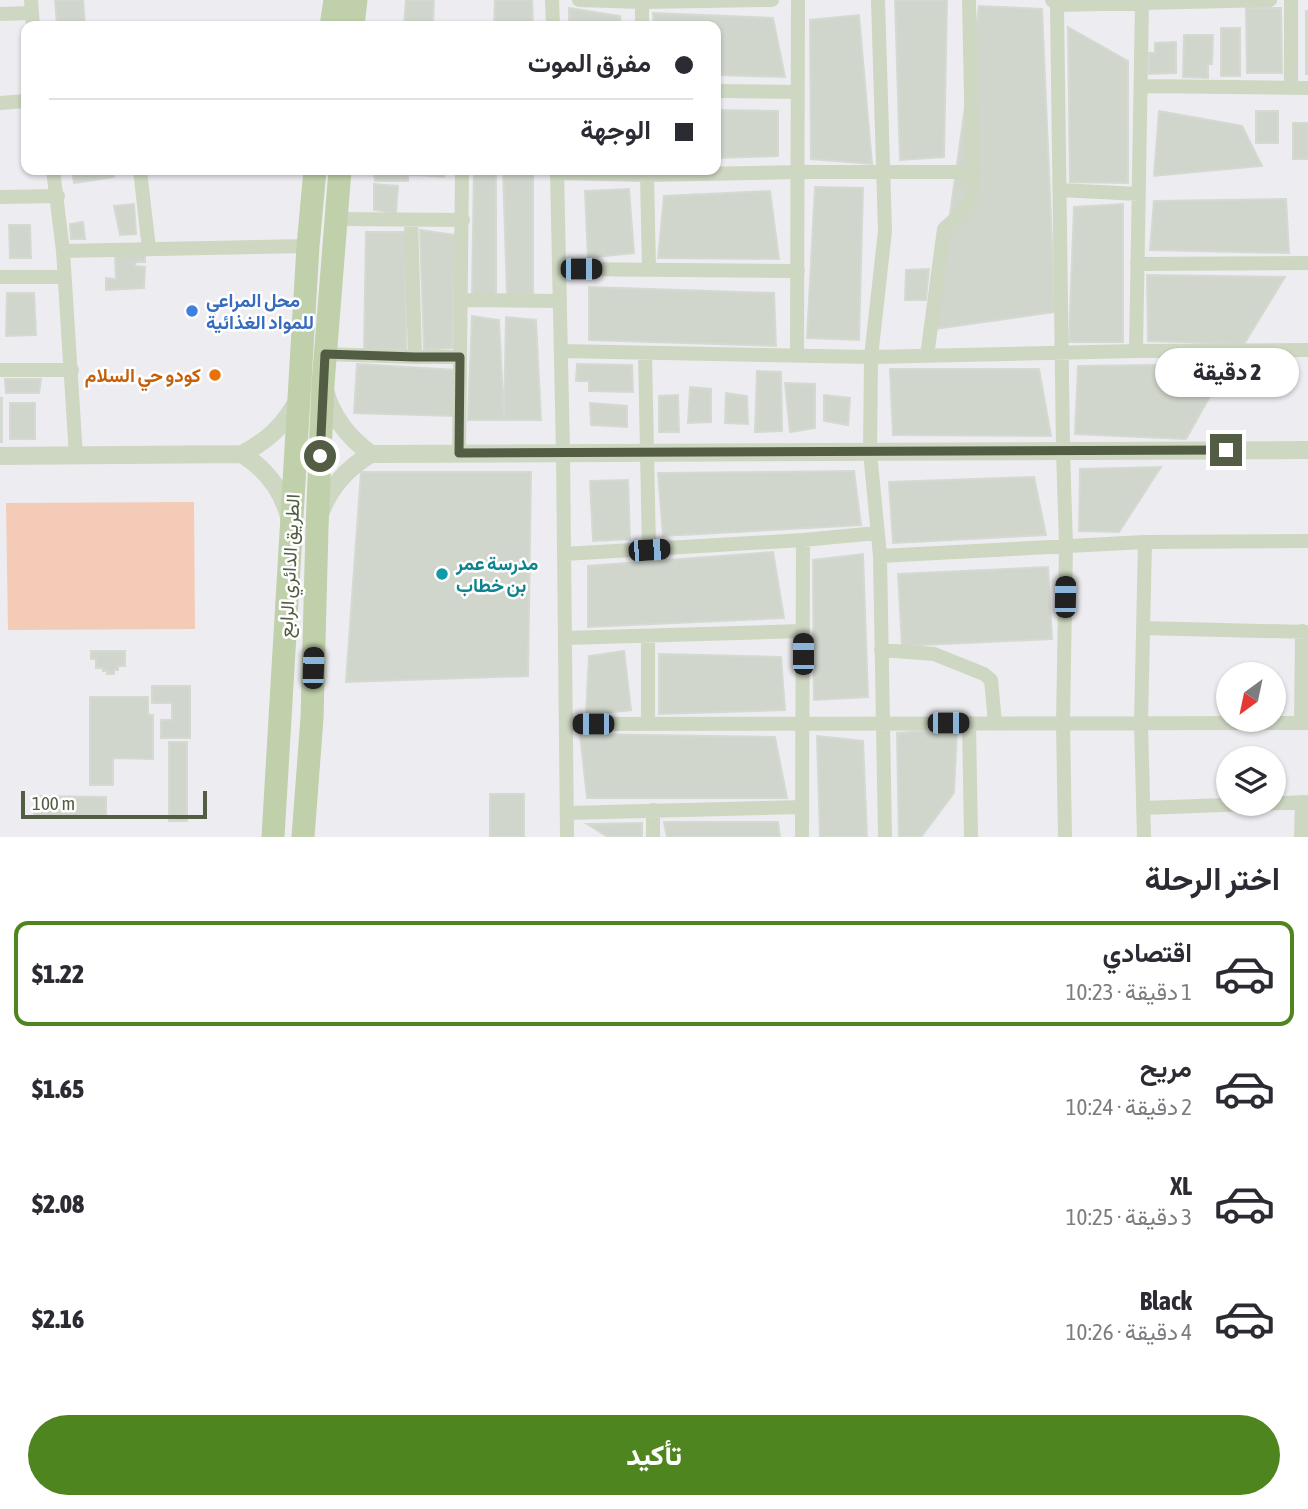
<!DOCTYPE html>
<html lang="ar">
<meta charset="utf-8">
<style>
body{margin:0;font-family:"Asap Condensed",Vazirmatn,sans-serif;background:#f7f7f7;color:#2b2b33;direction:rtl;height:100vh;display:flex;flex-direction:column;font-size:26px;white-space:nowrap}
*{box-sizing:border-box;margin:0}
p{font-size:23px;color:#7c7c81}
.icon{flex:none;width:38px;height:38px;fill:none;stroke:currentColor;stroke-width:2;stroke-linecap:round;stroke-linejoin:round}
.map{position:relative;height:837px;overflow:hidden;direction:ltr}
.sheet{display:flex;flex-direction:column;background:#fff;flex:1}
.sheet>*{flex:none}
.hud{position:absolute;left:21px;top:21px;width:700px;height:154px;border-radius:14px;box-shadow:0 2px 5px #0004;direction:rtl;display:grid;align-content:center;height:154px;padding:0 28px;background:#fff}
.needle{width:46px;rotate:213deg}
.fabs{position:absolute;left:1216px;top:662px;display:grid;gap:14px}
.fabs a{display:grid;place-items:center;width:70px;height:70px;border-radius:50%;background:#fff;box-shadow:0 2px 5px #0004;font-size:35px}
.scale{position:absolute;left:21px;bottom:18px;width:186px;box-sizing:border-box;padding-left:7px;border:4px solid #525d44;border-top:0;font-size:19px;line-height:24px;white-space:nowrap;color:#525d44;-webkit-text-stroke:5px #fff;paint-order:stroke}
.end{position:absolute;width:32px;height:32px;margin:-16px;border:9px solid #525d44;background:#fff;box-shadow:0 0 0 4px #fff}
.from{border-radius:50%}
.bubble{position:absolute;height:49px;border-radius:24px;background:#fff;box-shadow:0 2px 5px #0004;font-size:23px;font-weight:800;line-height:49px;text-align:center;direction:rtl}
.car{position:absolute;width:21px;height:42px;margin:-21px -10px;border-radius:9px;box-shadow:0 0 5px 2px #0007;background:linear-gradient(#222 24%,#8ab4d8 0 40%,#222 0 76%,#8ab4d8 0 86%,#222 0)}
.hud b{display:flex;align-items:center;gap:24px;height:66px;font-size:26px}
.hud b+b{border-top:2px solid #e1e1e2}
.hud i{width:18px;height:18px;background:#2b2b33}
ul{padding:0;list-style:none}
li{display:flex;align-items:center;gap:21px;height:105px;margin:0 14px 10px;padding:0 14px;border:4px solid transparent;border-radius:14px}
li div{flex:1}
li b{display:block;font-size:26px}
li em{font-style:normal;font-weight:800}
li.active{border-color:#4e851e}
li>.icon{width:63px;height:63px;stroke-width:1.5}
h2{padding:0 28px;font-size:32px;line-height:84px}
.cta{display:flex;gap:14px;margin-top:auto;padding:14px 28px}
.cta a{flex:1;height:80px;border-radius:42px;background:#4e851e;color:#fff;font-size:28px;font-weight:800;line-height:80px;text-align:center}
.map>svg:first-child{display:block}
.green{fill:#f4cbb6}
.building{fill:#d0d6cc;stroke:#d4dad1;stroke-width:2}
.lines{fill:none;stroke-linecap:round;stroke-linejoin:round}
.minor{stroke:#ced7c2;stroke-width:14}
.tertiary{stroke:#ced7c2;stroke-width:18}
.primary{stroke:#bfd0aa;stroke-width:23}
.route{stroke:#525d44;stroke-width:9}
.shop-dot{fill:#3f7fe0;stroke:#fff;stroke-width:2.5}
.food-dot{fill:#e8710a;stroke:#fff;stroke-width:2.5}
.culture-dot{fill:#0f9aa8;stroke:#fff;stroke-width:2.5}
.labels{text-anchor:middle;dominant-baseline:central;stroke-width:5;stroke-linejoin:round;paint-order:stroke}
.shop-label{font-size:19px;font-weight:bold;fill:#366cbe;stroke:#fff;text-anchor:start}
.food-label{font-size:19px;font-weight:bold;fill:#c56008;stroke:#fff;text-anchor:end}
.culture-label{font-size:19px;font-weight:bold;fill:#0d838f;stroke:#fff;text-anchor:start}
.street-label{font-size:19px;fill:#525d44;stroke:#fff}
</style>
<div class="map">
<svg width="1308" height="837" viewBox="0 0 1308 837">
<rect width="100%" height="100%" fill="#ededf1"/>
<!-- green -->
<path class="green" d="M194,502L195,629L8,630L6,503Z"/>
<!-- building -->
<path class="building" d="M55,0H83L85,26H57Z
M406,0H434L433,26H404Z
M495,0H532L533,26H494Z
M895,0H947L944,157L900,160Z
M979,6L1042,9L1055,312L934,329Z
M569,8L620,16L621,26H569Z
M1246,8H1281L1282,73H1247Z
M1306,11H1308V74H1306Z
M653,13L773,18L785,77L716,75V26H654Z
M859,15L872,164L811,159L810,20Z
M1068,27L1128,61V183L1070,182Z
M1221,28H1240V76H1221Z
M1184,35H1213L1212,64H1208V78L1183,77Z
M1176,42V73L1149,74V53H1155V43Z
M716,110L778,111V156L716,158Z
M1159,111L1242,126L1262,166L1154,176Z
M1256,111H1278V143H1256Z
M1293,123H1308V159H1293Z
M72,170H113L114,177L74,183Z
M159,170H185V172L159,174Z
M373,170H419V175H408V181H375Z
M419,170H445L444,177L419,175Z
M474,170H496V297L472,296Z
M503,170H533V294L507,295Z
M374,184L398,186L396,213L374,210Z
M815,187L863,188L859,340L807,338Z
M629,189L634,253L588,258L585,191Z
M770,191L779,259L658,258L664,196Z
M1286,199L1289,253L1150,250L1154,201Z
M134,204L136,234L120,235L114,206Z
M1123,204V342H1069L1074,207Z
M83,222L85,239H71L70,224Z
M9,225H30L31,258H10Z
M420,230L456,235L452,348L424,350Z
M366,232H406V349H364Z
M115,255H145V262H136L135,266L145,267L144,288L106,290V278L116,279Z
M929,269L926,300H905L906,270Z
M1147,275L1285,277L1244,344L1148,341Z
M589,287L774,293L776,346L589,340Z
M7,293H34L36,335L6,336Z
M472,316L499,320L504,420H468Z
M506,317L536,320L541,420H504Z
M357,364L456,370L455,416L354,413Z
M577,364L632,365L633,392L589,391V381H576Z
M1228,364L1186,439L1075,434L1078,366Z
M890,369H1039L1051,436L893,435Z
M757,371L781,372L782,431L755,432Z
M5,379H41L39,393H6Z
M785,383L815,384V428L790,432Z
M690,387L711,389V422L688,423Z
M726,393L747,396L748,424L725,423Z
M678,395L679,432H659V396Z
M824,395L850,398L848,425L824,421Z
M0,398H2V442H0Z
M10,403H35V439H10Z
M590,403L627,406V427L591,425Z
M1161,467L1119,532L1079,531L1080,469Z
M854,471L861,525L663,536L658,473Z
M361,472H531L528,676L346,682Z
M1034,477L1046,535L893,543L889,482Z
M628,480L630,539L593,541L590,481Z
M773,552L784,618L588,627V566Z
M863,554L868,697L814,700L813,560Z
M1048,567L1052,639L902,646L898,574Z
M91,651H125V666H118V670H114V674H107V671H103V668H96V659H91Z
M624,651L631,710L586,715L589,656Z
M659,654L781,657L785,710L659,714Z
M152,686H190V738H161V720H172V703H152Z
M90,697H148V715H153V759L113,758V785H90Z
M957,729L954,793L921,837H899L897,733Z
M580,734L775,737L787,798H587Z
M817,736L863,741L867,837H820Z
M169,742H187V821H169Z
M490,794H524V837H490Z
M34,796L106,797V816H34Z
M664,822H778L780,837H667Z
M642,823V837H608L587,824Z"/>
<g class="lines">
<!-- minor -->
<path class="minor" d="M31,0L33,26
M552,0L553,26
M579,0L642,2L772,0
M878,0L885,231L871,357L870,452L880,556L885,837
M1052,0L1057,5L1270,0
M642,2V26
M1057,5L1063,451L1066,546L1063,723L1065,837
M0,14L32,13
M1141,86L1308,88
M1291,88V0
M716,91L798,92
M0,103L26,101
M53,170L63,251L76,456
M140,170L149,249
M557,170L563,453L567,837
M557,173L647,175L797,172H973
M647,175L649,269
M1060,190L1139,194
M0,197L58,196
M336,219L463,220
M411,220L415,357
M63,251L308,246
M1137,264L1308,263
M559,269L798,271
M0,277H64
M461,300L560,301
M561,351L871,357L1136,351L1308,350
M1136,351L1142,3
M645,353L649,549
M325,354L415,357H460
M797,355L798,0
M927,356L944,229L965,210L970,201L973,191L969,0
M0,370H72
M459,453L462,170
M564,554L803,540L877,533
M880,556L1145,542L1308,541
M1143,628L1308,632
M565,638L803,631
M881,650L934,654L984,674L991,680L995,723
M969,723L971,837
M1301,723L1302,631
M566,724L1308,723
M648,724V636
M1143,808L1308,802
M653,810V837
M567,813L802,807
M802,837L803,540
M1144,837L1141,723L1145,542
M1301,837L1302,802"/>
<!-- tertiary -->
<path class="tertiary" d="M325,390C332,417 349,438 371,454
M242,454C266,469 282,490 289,517
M0,456L242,454C267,441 285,425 298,399
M320,514C330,487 347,468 371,454L1308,450"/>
<!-- primary -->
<path class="primary" d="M331,26L335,0
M353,26L356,0
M273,837L308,246L315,170
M303,837L312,718L317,528L323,384L340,170"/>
</g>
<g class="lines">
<!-- route -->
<path class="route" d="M320,456L325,354L415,357H460L459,453L1226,450"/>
</g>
<!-- markers -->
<circle class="shop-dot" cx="192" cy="311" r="7"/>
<circle class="food-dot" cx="215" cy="375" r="7"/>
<circle class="culture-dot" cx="442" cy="574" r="7"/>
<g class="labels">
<!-- shop labels -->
<g class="shop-label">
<text x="206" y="300">محل المراعي<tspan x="206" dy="22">للمواد الغذائية</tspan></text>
</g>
<!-- food labels -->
<g class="food-label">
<text x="201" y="375">كودو حي السلام</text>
</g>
<!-- culture labels -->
<g class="culture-label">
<text x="456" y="563">مدرسة عمر<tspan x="456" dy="22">بن خطاب</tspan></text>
</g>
<!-- street labels -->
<g class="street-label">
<text transform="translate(289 566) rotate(-87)">الطريق الدائري الرابع</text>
</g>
</g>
</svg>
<div class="fabs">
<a><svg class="needle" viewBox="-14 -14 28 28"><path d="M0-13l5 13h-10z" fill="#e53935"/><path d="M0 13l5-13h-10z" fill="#7c7c81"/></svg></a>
<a><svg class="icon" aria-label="layers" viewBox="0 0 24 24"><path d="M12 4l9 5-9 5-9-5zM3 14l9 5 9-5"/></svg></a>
</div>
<div class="scale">100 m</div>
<i class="end from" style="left:320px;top:456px"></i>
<i class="end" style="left:1226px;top:450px"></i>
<div class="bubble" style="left:1155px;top:348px;width:144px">2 دقيقة</div>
<i class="car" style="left:581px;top:269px;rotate:90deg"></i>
<i class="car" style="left:649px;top:550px;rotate:86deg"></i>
<i class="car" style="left:1065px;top:597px;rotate:1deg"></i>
<i class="car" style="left:803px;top:654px;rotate:0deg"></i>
<i class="car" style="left:313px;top:668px;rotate:2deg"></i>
<i class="car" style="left:948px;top:723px;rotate:90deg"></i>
<i class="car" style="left:593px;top:724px;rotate:270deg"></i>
<div class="hud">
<b><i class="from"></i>مفرق الموت</b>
<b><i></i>الوجهة</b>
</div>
</div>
<section class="sheet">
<h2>اختر الرحلة</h2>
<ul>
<li class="active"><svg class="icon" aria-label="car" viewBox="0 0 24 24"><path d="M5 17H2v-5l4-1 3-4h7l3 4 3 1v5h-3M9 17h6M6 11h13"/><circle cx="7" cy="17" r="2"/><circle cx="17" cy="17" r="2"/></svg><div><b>اقتصادي</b><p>1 دقيقة · 10:23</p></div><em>$1.22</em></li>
<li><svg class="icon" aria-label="car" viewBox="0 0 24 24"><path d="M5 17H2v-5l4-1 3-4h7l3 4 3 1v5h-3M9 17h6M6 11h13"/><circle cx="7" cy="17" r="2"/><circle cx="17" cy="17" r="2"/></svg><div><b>مريح</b><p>2 دقيقة · 10:24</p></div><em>$1.65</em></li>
<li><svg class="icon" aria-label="car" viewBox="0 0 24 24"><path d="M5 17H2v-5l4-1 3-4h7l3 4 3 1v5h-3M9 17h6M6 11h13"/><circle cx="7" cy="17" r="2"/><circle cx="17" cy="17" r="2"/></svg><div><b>XL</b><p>3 دقيقة · 10:25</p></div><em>$2.08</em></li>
<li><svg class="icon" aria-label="car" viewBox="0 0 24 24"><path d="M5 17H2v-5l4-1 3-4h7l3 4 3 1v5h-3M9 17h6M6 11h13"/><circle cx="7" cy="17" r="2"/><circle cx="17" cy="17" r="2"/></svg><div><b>Black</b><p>4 دقيقة · 10:26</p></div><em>$2.16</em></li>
</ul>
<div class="cta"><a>تأكيد</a></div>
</section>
